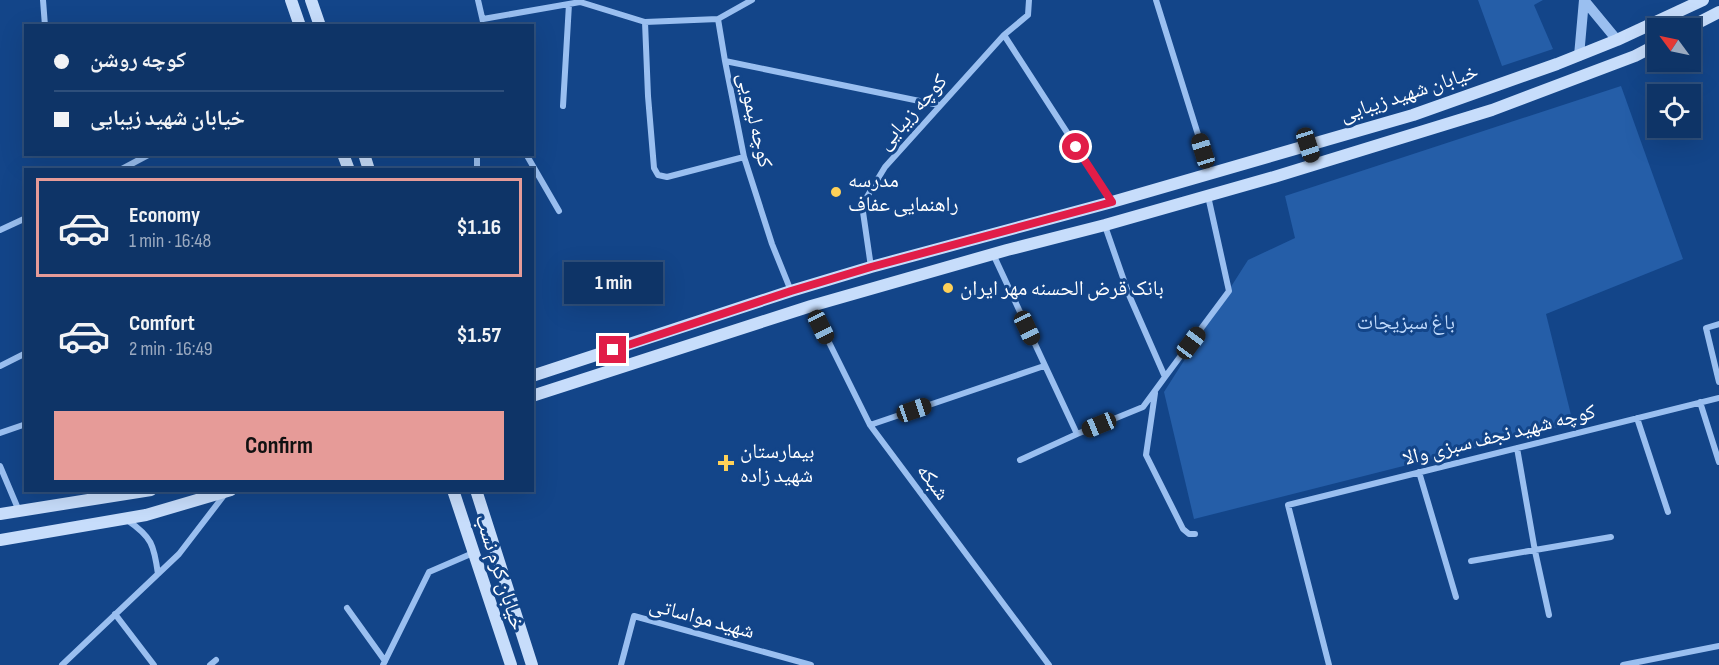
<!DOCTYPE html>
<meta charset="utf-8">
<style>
body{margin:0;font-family:"Sofia Sans Condensed","Noto Naskh Arabic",sans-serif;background:#1c3f70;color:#f1f3f6;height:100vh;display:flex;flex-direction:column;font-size:22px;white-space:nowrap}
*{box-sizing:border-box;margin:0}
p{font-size:20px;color:#9baac0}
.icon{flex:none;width:33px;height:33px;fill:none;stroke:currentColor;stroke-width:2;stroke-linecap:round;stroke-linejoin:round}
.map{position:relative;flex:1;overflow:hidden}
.drawer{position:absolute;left:24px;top:168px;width:510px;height:324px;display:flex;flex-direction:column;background:#0e3467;border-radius:0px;box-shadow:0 6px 24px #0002,0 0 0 2px #2e4f7b}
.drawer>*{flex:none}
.banner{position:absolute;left:24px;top:24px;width:510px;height:132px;border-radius:0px;box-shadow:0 6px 24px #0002,0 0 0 2px #2e4f7b;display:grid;align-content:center;height:132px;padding:0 30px;background:#0e3467}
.needle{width:39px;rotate:303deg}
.tools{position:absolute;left:1647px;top:18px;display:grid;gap:12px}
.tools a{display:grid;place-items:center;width:54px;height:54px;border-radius:0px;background:#0e3467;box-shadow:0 6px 24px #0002,0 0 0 2px #2e4f7b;font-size:30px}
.end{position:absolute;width:27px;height:27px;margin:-14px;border:8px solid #e11d48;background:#fff;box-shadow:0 0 0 3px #fff}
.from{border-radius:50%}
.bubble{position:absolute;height:42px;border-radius:0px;background:#0e3467;box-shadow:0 6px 24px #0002,0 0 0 2px #2e4f7b;font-size:20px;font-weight:700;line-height:42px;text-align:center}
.car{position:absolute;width:18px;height:36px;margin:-18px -9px;border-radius:8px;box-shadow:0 0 4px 2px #0007;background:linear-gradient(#222 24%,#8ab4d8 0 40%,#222 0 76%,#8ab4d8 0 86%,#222 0)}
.banner b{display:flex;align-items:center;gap:21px;height:57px;font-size:22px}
.banner b+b{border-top:2px solid #2e4f7b}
.banner i{width:15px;height:15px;background:#f1f3f6}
ul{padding:10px 0 0;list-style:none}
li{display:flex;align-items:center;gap:18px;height:99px;margin:0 12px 9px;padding:0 18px;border:3px solid transparent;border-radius:0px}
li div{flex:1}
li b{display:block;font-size:22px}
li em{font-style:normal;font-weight:700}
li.current{border-color:#e69b98}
li>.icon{width:54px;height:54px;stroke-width:1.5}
.button{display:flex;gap:12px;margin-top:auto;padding:12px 30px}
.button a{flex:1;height:69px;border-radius:0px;background:#e69b98;color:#111;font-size:24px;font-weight:700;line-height:69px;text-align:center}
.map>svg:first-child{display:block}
.green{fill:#255ea8}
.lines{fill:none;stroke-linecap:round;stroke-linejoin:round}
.minor{stroke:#9abff0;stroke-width:6}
.tertiary{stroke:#9abff0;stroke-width:10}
.secondary{stroke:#c7ddfb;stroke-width:12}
.route{stroke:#e11d48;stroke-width:8}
.poi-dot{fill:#ffd158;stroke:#134589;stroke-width:2}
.labels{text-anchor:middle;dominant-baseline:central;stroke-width:6;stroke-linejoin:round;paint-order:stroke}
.street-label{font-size:21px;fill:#fff;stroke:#134589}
.poi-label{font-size:21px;fill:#fff;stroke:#134589;text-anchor:start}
.park-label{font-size:21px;fill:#c0dafc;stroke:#134589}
</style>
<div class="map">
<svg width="1719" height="665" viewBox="0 0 1719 665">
<rect width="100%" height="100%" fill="#134589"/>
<!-- green -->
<path class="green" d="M1478,0H1543L1534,5L1553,49L1502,66Z
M1621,86L1683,259L1546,314L1573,423L1194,519L1164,392L1248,260L1295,238L1285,196Z"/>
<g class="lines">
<!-- minor -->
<path class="minor" d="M43,0L45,26
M478,0L484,26
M1156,0L1210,173
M483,19L580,2L645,22L718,19L752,0
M718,19L725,61
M645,22L648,96L654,168L658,175L667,177L744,157
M1004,35L1112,202
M563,106L569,4
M477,154V170
M526,154L559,211
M120,170L150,154
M0,230L26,218
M993,254L1077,434L1143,407L1165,377L1129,295L1105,226
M871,267L862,205L885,167L1004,35L1028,15L1029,0
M791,291L772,244L744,157L725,61L939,105
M811,306L870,425L1049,665
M1719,324L1706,328L1719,382
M0,366L26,353
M1165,377L1229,291L1208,196
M1155,393L1146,455L1183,529L1189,534H1195
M1700,402L1719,462
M1637,418L1668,512
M870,425L1044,366
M0,433L26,424
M1517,448L1535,551L1549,615
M1020,460L1077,434
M0,466L19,511
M1419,472L1456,597
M127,520C152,537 154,545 158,574
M1471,561L1611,537
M347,608L385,661
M115,614L154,665
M62,665L179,554L225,494
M210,665L216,660
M383,665L429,572L473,553
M621,665L634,616L811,665
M1329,665L1288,505L1719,398
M1623,665L1719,646"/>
<!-- tertiary -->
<path class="tertiary" d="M1584,0L1617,40
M1579,56L1584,0"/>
<!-- secondary -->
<path class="secondary" d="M291,0L300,26
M311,0L320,26
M1688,28L1719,12
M343,154L349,170
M364,154L369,170
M532,376L791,291L871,267L1112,202L1413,115L1557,64L1617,40L1703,0
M532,396L811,306L1007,250L1105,225L1274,177L1492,110L1635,56L1658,44
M453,490L511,665
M476,490L532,665
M0,514L151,490
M0,540L146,515L231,490"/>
</g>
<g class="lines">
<!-- route -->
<path class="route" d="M613,350L791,291L871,267L1112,202L1076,147"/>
</g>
<!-- markers -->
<g class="poi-dot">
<circle cx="836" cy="192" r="6"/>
<circle cx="948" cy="288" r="6"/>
<path d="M723 454h6v6h6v6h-6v6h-6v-6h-6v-6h6z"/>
</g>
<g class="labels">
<!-- street labels -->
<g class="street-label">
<text transform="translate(1409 93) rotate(-18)">خیابان شهید زیبایی</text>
<text transform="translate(912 112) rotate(-48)">کوچه زیبایی</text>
<text transform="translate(755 120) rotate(77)">کوچه لیمویی</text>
<text transform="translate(1499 435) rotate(-14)">کوچه شهید نجف سبزی والا</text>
<text transform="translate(933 482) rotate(53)">شبکه</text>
<text transform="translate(500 572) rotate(72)">خیابان کرم نسب</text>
<text transform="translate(702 618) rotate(15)">شهید مواساتی</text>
</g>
<!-- poi labels -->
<g class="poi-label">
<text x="848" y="180">مدرسه<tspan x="848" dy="24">راهنمایی عفاف</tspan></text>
<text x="960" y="288">بانک قرض الحسنه مهر ایران</text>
<text x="740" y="451">بیمارستان<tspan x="740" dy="24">شهید زاده</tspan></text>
</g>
<!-- park labels -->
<g class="park-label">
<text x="1406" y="322">باغ سبزیجات</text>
</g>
</g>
</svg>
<div class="tools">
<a><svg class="needle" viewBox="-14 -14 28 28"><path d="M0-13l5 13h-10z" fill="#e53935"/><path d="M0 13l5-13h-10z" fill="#9baac0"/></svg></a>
<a><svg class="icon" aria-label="locate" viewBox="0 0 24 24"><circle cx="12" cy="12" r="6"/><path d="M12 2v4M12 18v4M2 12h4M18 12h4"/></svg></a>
</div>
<i class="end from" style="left:1076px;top:147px"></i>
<i class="end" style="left:613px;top:350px"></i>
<div class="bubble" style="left:564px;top:262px;width:99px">1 min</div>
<i class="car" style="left:1308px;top:145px;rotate:162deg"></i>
<i class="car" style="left:1203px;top:151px;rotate:343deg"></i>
<i class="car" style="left:821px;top:327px;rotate:154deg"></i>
<i class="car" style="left:1027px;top:328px;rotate:155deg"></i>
<i class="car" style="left:1191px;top:343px;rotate:37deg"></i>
<i class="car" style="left:914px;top:410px;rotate:71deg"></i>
<i class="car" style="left:1099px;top:425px;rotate:248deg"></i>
<div class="banner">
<b><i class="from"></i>کوچه روشن</b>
<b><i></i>خیابان شهید زیبایی</b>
</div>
<section class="drawer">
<ul>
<li class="current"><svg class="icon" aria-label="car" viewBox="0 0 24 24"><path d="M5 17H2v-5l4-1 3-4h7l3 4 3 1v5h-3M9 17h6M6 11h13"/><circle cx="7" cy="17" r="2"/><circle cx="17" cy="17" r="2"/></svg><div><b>Economy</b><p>1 min · 16:48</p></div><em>$1.16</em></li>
<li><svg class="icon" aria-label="car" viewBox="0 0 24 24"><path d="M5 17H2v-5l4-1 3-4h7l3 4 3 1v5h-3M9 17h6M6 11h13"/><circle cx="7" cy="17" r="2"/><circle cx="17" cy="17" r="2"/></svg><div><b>Comfort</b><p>2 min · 16:49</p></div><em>$1.57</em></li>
</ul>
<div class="button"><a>Confirm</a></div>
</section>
</div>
